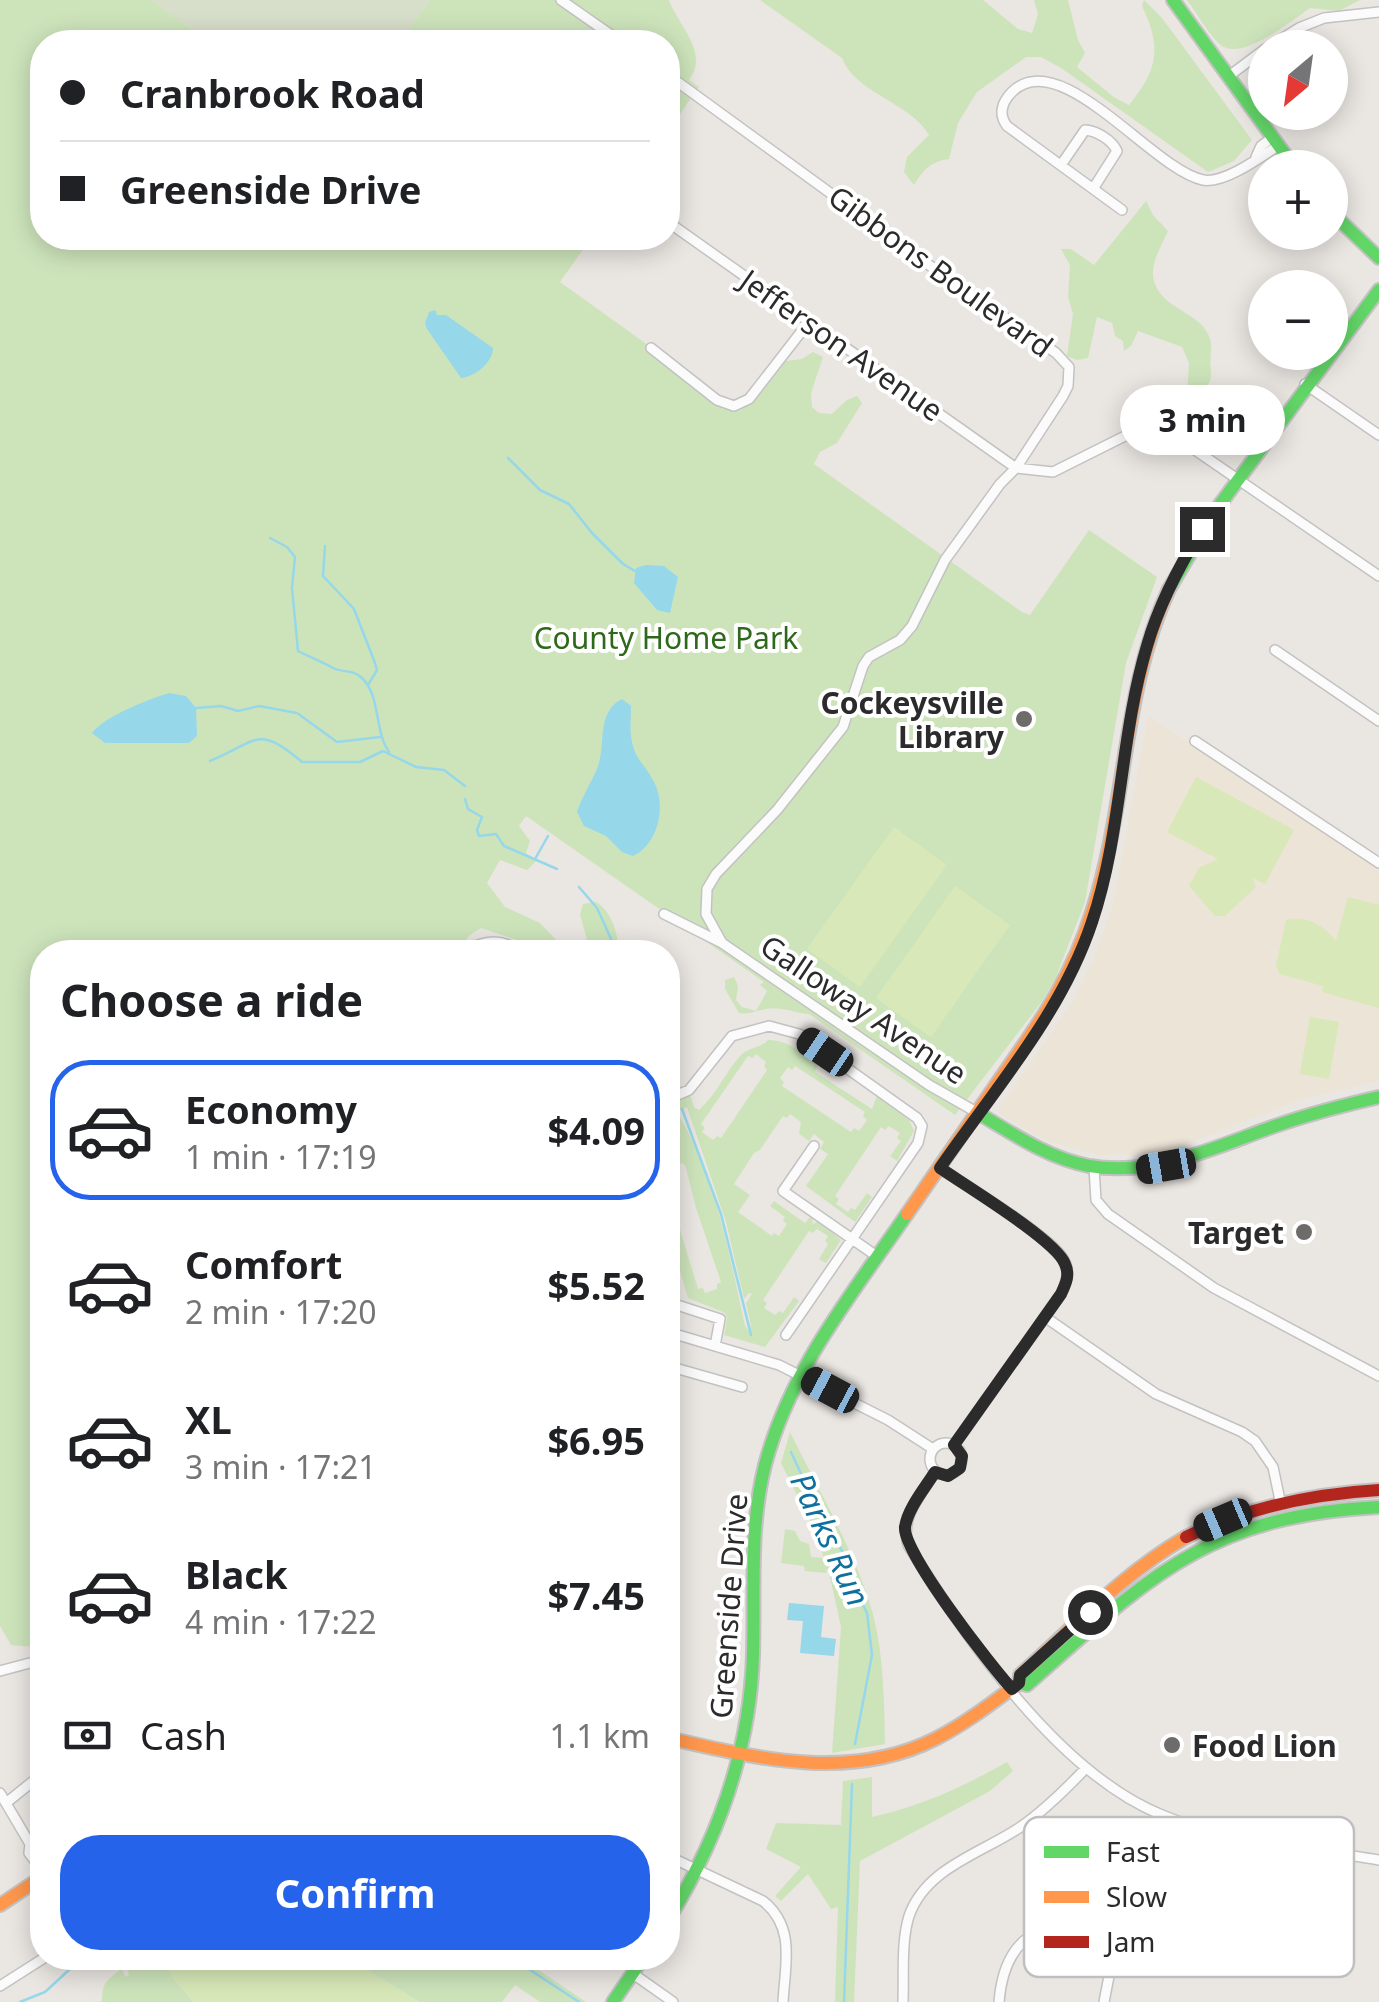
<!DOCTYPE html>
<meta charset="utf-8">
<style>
body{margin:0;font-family:"Noto Sans",sans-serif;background:#f6f6f6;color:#202124;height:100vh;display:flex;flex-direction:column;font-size:38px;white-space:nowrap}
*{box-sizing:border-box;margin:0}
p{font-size:32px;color:#757577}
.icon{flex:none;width:55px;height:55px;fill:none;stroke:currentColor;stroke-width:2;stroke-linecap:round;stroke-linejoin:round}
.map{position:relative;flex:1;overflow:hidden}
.side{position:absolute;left:30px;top:940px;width:650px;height:1030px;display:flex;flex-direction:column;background:#fff;border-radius:40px;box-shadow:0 5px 25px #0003}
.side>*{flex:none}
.banner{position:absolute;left:30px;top:30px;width:650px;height:220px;border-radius:40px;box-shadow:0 5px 25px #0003;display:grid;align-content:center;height:220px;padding:0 30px;background:#fff}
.needle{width:65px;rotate:209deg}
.controls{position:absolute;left:1248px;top:30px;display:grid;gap:20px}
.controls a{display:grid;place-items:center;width:100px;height:100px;border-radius:50%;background:#fff;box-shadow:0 5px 25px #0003;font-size:50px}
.end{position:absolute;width:45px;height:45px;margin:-22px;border:12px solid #2b2b2b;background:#fff;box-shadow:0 0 0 5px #fff}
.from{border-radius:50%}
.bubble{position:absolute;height:70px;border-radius:35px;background:#fff;box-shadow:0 5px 25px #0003;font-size:32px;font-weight:700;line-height:70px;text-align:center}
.car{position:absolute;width:30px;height:60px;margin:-30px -15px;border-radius:12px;box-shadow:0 0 8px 2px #0007;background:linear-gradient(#222 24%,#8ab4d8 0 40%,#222 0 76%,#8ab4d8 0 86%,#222 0)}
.banner b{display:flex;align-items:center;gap:35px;height:95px;font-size:38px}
.banner b+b{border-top:2px solid #e0e0e0}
.banner i{width:25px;height:25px;background:#202124}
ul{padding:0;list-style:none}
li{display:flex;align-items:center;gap:30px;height:140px;margin:0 20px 15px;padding:0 10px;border:5px solid transparent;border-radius:40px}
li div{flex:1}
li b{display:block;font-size:38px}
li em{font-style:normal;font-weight:700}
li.active{border-color:#2563eb}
li>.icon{width:90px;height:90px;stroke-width:1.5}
h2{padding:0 30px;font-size:45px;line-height:120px}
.pay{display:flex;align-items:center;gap:25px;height:110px;padding:0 30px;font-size:38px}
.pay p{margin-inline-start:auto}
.action{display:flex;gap:20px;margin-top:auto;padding:20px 30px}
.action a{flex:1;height:115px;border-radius:40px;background:#2563eb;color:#fff;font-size:40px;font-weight:700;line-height:115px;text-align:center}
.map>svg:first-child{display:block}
.education{fill:#ece4d6}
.green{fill:#cde4bb;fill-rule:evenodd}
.cemetery{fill:#d7dec9}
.pitch{fill:#d8e8b8}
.water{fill:#96d7ea}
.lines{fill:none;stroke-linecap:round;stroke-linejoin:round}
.stream{stroke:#96d7ea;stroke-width:2.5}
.street-casing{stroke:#c3c2c2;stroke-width:12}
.fast-casing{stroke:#c3c2c2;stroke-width:16}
.slow-casing{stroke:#c3c2c2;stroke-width:16}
.jam-casing{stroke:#c3c2c2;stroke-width:16}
.street{stroke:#fcfbfb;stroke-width:9}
.fast{stroke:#63d668;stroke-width:12}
.slow{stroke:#ff974d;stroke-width:12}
.jam{stroke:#b3261e;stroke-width:12}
.route{stroke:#2b2b2b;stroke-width:12}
.poi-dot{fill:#6e6c6b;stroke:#fff;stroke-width:4}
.labels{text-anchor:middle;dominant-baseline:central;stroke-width:8;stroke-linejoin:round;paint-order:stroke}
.street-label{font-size:30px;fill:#2b2b2b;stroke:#fff}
.park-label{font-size:30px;fill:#2e691b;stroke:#fff}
.poi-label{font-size:30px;font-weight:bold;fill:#2b2b2b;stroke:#fff;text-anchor:end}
.water-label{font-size:32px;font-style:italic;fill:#0e709d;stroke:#fff}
.key{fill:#fff;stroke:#bfbfbf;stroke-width:2.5}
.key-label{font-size:28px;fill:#2b2b2b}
</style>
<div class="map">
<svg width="1379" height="2002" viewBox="0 0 1379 2002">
<rect width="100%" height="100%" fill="#eae6e2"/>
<!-- education -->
<path class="education" d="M1148,716L1379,869V1081L1305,1098L1164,1152L1098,1155L1045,1140L999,1114V1109L1073,1001L1095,955L1113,905Z"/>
<!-- green -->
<path class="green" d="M0,0H151L210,42H42V238H591L560,282L740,411L761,393L786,361L802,359L813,352L823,357L811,393L812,407L819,413L832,414L847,400L857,396L862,403L837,443L820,452L814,464L1022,612L1030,615L1089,530L1157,577L1126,663L1085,902L1056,977L1043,1000L955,1115L809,1014C797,1014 780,1006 766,1009C754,1011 751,1015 739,1013L725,989V980L734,977L738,986L736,1000L742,1007L756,1011L767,991L760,985L764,982L526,816L519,826L530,841L526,853L536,861L527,870L500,860L487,883L505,907L540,923L558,942L581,949L587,939L580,915L583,904L596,902C614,914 616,932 620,952H530L517,940L481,928L470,935L455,952H42V1655L35,1647L11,1645L0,1626Z
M430,0H669C678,26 710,52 689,80L699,87L668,131V42H399Z
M760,0H983L1018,29L1032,33L1038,14L1034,0H1068L1078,40L1085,53L1077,67L1115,98L1129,105C1158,70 1162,47 1142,6L1144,0L1162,18L1252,140L1234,161L1208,172L1061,68L1041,57H1026L977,92L958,123L949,159C930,162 924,169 914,185L904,172L907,157L929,135C910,102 856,94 842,58Z
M1187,0H1360L1339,11L1310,8C1293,20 1243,60 1222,46C1209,36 1197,13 1187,0Z
M1146,201L1153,215L1168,231C1161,247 1148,267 1155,284C1164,310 1203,313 1210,339C1213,348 1209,361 1211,371C1212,388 1201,392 1187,396L1189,363L1182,347L1138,331L1131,346L1124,351L1123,341L1115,336L1112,323L1097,317L1088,358L1077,360L1067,356L1073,314L1068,297L1070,265L1061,249H1071L1094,265Z
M768,1040C788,1040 802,1053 818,1064L815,1072L872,1109L877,1096L909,1120L914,1131L897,1161L890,1156L901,1141L897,1138L900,1133L889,1126L885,1130L881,1127L835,1196L839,1199L836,1204L848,1212L851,1208L855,1210L867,1193L872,1197L855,1222L806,1186L828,1154L820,1149L824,1142L814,1134L809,1141L799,1134L801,1122L790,1114L787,1118L783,1116L760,1150L754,1153L734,1184L750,1195L738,1212L772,1236L774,1233L779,1236L787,1224L783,1221L785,1217L770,1206L774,1201L805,1223L811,1216L815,1219L812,1220L813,1224L819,1221L841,1240L826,1263L819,1259L828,1244L825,1241L828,1236L817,1229L813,1233L809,1231L763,1300L767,1303L764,1308L775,1315L779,1311L783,1313L794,1297L799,1301L765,1347L724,1335L727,1318L725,1313L688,1298L668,1231V1190L698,1289L703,1288L705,1293L717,1289V1284L721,1282L696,1208L686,1168L683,1163L668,1168V1105L690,1095L694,1107L699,1110C716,1095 725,1073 740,1056C749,1046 760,1049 768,1040ZM756,1054L766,1062L764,1066L767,1070L721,1138L717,1136L713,1140L702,1132L705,1128L701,1124L748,1056L753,1058ZM795,1066L865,1112L863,1116L867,1120L859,1131L854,1128L851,1132L782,1086L784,1082L780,1078L788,1067L792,1070ZM687,1107L726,1222L744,1299L749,1293L752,1294L746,1303L751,1326L749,1331L745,1326C729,1253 716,1176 677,1112Z
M790,1432C819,1491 855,1551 873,1614C884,1657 884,1700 885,1744L832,1753L841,1627L830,1577L827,1569L826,1573L805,1571L804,1566L781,1563L785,1529L795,1531L800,1541L809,1544L811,1557L824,1558L816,1533L781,1463Z
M1007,1762L1013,1771L990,1791L860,1861L854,2002H835L838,1907L831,1909L808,1874L781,1901L775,1896L801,1867L766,1849L776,1823L841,1825L843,1781L872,1777V1817C921,1806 963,1787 1007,1762Z
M129,1958H167L171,1976L194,2002H97L102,2001C102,1981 108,1980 122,1968L125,1977L129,1975L126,1965Z
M348,1958H521L586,2002H540L515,1985L502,2002H419Z"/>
<!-- cemetery -->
<path class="cemetery" d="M151,0H430L399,42H210Z"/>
<!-- pitch -->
<path class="pitch" d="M1196,777L1294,830L1265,884L1252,878L1256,887L1225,916H1215L1189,886L1199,868L1218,859L1167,832Z
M894,827L947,865L860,987L807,949Z
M955,886L1010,925L931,1037L876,998Z
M1348,897L1379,905V1008L1322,992L1323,986L1280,974L1276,966L1286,920C1307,915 1323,925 1336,941Z
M1310,1017L1339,1022L1329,1079L1300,1074Z
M166,1958H348L419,2002H194L171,1976Z"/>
<!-- water -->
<path class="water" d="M435,310L437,315H446L493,348C493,362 475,377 461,378L427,329L425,323L429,312Z
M646,565L664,566L678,577L670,613L657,610L634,583L636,568Z
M169,693L186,696L196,708L197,736L189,743H105L92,733C105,716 147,700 169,693Z
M622,699L631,706C631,719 629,733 633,746C636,759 647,768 653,780C667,804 659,844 633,856L622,852L606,836L584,826L577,812C582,796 592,782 598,766C606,744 596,712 622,699Z
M789,1603L824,1606L821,1637L836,1639L834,1656L800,1653L803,1621L787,1620Z"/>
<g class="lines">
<!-- stream -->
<path class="stream" d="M508,458L540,490L569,504L592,533L623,564L635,571
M270,538L287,547L295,557L292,588L298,651C310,657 322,662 333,668C343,673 353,669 362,678C381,696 374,731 389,752
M325,546L323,576L354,609L375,663L377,670L368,685
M196,708L221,706L238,711L259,706L297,713L337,742L380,737
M210,761C257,742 257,723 302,762H360L383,751L416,767L444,770L465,786
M465,799L468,809L482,817L477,830L479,836L496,834L504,846L557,869
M535,859L548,836
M579,887L597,908L617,952
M668,1075L671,1085
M682,1109L721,1214L751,1335
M791,1452L822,1519L849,1562L857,1593L867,1613L872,1655L855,1744
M512,1958L579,2002
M20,2002L45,1992L82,1958
M844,2002L852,1784"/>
<defs>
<path id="street" d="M561,0L621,42
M1267,48L1299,28L1324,18L1379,12
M668,75L929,265L1056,353L1069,367L1068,386L1063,396L1016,468L1000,484L945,560L912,626L900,640L869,657L863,666L843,727L777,810L716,874L707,889L706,914L722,943
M1229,76L1265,49
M1256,157L1261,146L1273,137
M1061,165L1085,130C1097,131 1112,140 1117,151L1093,189
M1122,210L1007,126C998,114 1002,102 1012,92C1060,44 1153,170 1203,180C1224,184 1261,157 1279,145
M668,222L1016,468L1053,472L1133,432L1145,428H1163L1379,576
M651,348L717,400L734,406L749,399L808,323
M1305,384L1379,435
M1275,650L1379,721
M1195,741L1379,863
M664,914L722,943L929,1085L978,1113
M465,952C484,939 502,938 521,952
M668,1099L689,1090L732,1036L769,1026L799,1034L917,1118L922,1126L918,1143L786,1335
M814,1146L783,1191L878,1257
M940,1168C966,1186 1048,1235 1062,1257C1071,1270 1067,1281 1061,1294L954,1445
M1094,1168L1096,1200L1108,1214L1214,1288L1379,1376
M668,1302L720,1319L715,1346
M1045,1317L1156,1394L1242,1432L1255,1441L1273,1467L1281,1505
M668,1332L779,1365L888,1420L933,1449
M668,1366L742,1387
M930 1459a16 16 0 1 1 32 0a16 16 0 1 1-32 0Z
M935,1472C921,1495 900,1517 908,1545C966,1638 1058,1773 1162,1815C1227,1842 1310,1848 1379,1860
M668,1620L672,1633L668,1635
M0,1671L41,1660
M0,1793L30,1844L29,1853L42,1870
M6,1803L42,1774
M668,1856L763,1901C796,1927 785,1965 783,2002
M632,1973L673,2002
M0,1986L44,1958
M903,2002C904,1975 901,1942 909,1916C926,1867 983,1853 1022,1826C1046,1809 1066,1789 1086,1768
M999,2002C1005,1927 1054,1915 1118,1930
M1104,2002L1118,1930L1161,1815"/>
<path id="fast" d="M1173,0L1295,168
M1330,211L1379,258
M1169,589L1218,507L1379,290
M978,1113C1013,1134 1048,1158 1089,1166C1155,1177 1215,1147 1275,1126C1309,1114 1344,1105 1379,1097
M1019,1683L1027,1685C1149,1577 1207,1516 1379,1507
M668,1920C718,1839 750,1751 753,1655C755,1591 749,1528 765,1465C790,1370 852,1294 907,1214
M613,2002L643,1958"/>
<path id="slow" d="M907,1214C937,1170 968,1126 998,1082C1040,1022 1071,980 1093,909C1127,804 1122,690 1169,589
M668,1738C755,1758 850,1782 935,1739C965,1724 992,1703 1019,1683L1020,1675C1074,1627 1122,1574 1186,1537
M0,1905L42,1877"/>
<path id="jam" d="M1186,1537C1248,1507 1311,1494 1379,1490"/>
</defs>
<!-- street casing -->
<use href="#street" class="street-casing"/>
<!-- fast casing -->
<use href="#fast" class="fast-casing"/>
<!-- slow casing -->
<use href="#slow" class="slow-casing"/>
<!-- jam casing -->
<use href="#jam" class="jam-casing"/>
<!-- street -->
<use href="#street" class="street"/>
<!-- fast -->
<use href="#fast" class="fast"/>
<!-- slow -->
<use href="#slow" class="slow"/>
<!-- jam -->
<use href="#jam" class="jam"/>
</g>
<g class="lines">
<!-- route -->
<path class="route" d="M1090,1612L1020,1675L1019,1683L1012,1689C991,1666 902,1552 905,1527C908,1508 925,1488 935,1472L948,1476L960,1468L962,1456L954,1445L1061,1294C1066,1283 1070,1275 1065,1264C1057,1241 965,1185 940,1168C994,1090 1062,1013 1092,922C1122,833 1120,736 1147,646C1159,604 1179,566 1202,529"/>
</g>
<!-- markers -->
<g class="poi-dot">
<circle cx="1024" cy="719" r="10"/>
<circle cx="1304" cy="1232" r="10"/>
<circle cx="1172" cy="1745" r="10"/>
</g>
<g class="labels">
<!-- street labels -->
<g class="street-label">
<text transform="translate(941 271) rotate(36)">Gibbons Boulevard</text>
<text transform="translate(842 345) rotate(35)">Jefferson Avenue</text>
<text transform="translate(864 1009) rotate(34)">Galloway Avenue</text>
<text transform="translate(728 1606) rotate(-86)">Greenside Drive</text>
</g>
<!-- park labels -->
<g class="park-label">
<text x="666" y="637">County Home Park</text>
</g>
<!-- poi labels -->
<g class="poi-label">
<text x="1004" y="702">Cockeysville<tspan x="1004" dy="34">Library</tspan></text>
<text x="1284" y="1232">Target</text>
<text x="1192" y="1745" text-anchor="start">Food Lion</text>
</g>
<!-- water labels -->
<g class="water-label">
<text transform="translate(831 1539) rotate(65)">Parks Run</text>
</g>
</g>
<!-- legend -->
<rect x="1024" y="1817" width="330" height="160" rx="15" class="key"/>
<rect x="1044" y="1846" width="45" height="12" fill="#63d668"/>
<rect x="1044" y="1891" width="45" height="12" fill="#ff974d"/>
<rect x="1044" y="1936" width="45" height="12" fill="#b3261e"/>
<g class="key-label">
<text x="1106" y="1862">Fast</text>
<text x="1106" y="1907">Slow</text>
<text x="1106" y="1952">Jam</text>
</g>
</svg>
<div class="controls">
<a><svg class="needle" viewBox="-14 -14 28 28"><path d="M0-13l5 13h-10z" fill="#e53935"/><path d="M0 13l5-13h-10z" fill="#757577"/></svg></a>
<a>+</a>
<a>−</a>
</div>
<i class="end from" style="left:1090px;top:1612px"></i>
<i class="end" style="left:1202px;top:529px"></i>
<div class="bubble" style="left:1120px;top:385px;width:165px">3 min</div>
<i class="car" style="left:825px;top:1052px;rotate:304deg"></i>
<i class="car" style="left:1166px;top:1166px;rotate:260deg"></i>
<i class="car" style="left:830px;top:1390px;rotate:298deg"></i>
<i class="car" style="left:1223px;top:1520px;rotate:247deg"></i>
<div class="banner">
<b><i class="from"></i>Cranbrook Road</b>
<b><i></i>Greenside Drive</b>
</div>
<section class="side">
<h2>Choose a ride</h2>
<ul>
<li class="active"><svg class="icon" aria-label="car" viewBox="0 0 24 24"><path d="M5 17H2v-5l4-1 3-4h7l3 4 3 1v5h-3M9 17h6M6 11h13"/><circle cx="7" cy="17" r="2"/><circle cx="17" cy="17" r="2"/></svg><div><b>Economy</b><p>1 min · 17:19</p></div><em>$4.09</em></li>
<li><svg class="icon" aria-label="car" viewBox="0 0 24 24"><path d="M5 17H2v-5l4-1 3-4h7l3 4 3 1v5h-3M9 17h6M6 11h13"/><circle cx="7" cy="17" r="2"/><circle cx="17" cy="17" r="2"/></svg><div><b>Comfort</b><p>2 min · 17:20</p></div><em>$5.52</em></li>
<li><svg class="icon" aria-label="car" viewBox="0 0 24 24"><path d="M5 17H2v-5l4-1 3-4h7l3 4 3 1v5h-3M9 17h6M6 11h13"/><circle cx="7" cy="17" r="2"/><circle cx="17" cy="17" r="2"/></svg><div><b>XL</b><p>3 min · 17:21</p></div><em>$6.95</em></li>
<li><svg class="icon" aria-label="car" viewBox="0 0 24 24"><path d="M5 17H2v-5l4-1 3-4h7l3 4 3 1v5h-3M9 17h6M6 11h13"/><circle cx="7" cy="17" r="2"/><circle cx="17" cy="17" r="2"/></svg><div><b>Black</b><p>4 min · 17:22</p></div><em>$7.45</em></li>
</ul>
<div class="pay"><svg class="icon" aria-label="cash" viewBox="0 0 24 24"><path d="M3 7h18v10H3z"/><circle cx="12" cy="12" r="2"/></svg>Cash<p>1.1 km</p></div>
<div class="action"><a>Confirm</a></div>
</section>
</div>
